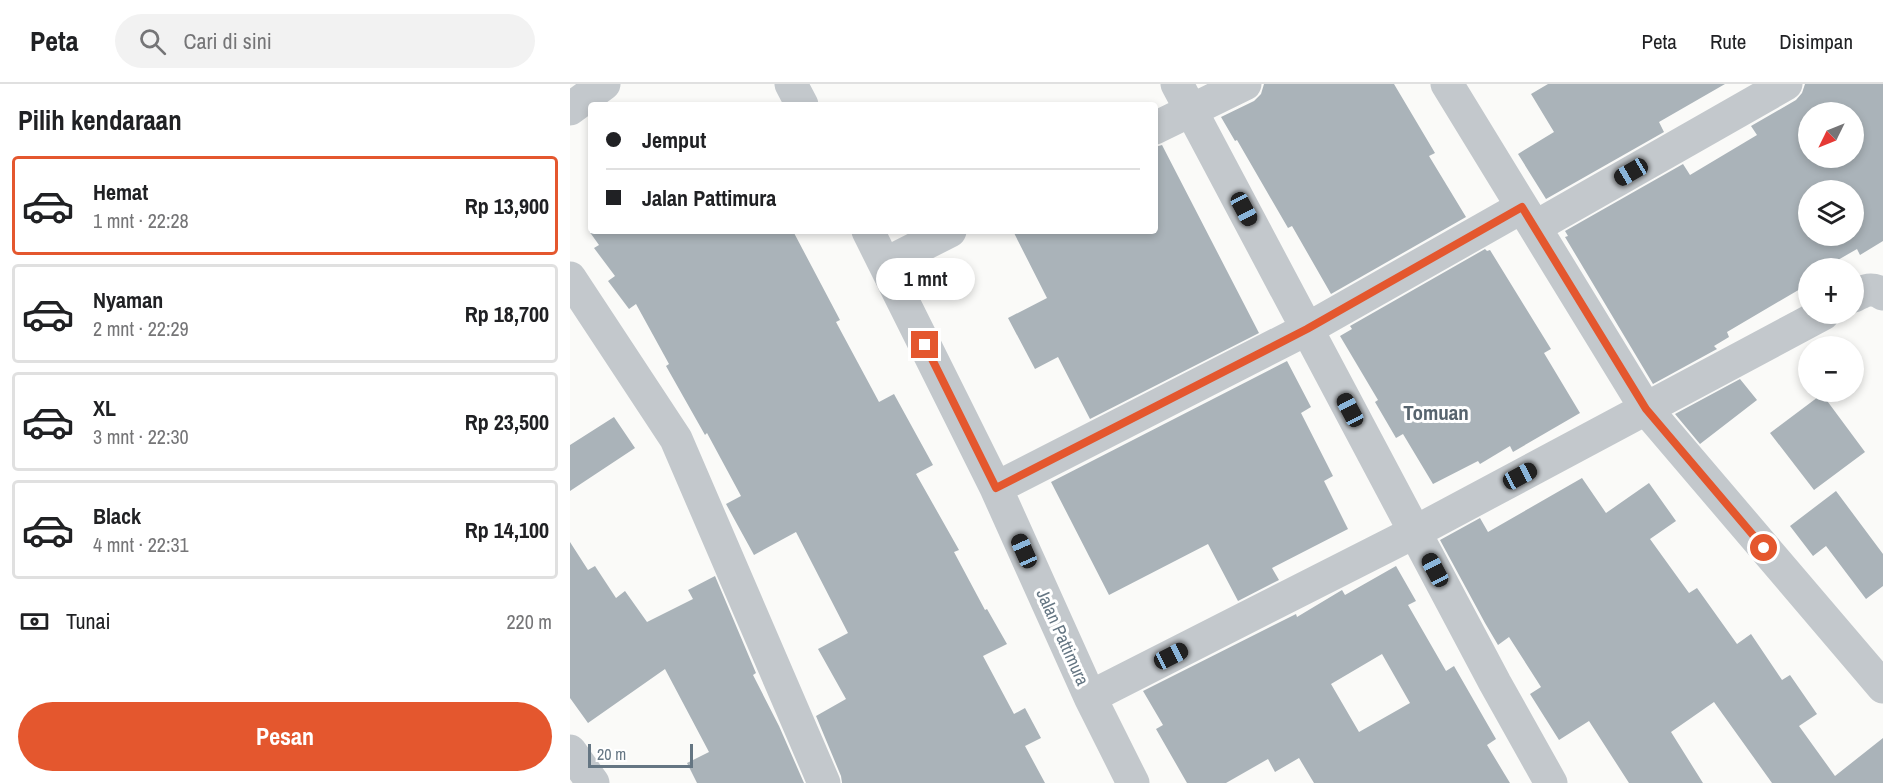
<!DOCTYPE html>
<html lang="id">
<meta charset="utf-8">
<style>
body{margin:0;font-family:"Archivo Narrow",sans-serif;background:#f2f2f2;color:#202124;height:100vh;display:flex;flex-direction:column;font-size:22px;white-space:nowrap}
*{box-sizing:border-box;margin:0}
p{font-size:20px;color:#757577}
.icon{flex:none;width:33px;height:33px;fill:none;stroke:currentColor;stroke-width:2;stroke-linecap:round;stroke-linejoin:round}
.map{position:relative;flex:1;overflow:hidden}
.drawer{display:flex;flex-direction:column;background:#fff;width:570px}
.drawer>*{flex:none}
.guide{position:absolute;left:18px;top:18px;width:570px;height:132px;border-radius:6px;box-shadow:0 3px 9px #0003;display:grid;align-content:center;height:132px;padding:0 18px;background:#fff}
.needle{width:39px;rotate:227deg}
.buttons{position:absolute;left:1228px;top:18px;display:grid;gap:12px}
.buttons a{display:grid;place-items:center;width:66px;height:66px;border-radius:50%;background:#fff;box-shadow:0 3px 9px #0003;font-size:30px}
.scale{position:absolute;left:18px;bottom:15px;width:105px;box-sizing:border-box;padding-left:6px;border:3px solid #657683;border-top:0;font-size:16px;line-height:21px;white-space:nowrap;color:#657683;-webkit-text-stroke:4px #fff;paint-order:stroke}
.end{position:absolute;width:27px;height:27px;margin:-14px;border:8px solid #e4572e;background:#fff;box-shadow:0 0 0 3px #fff}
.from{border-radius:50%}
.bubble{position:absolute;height:42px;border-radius:21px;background:#fff;box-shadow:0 3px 9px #0003;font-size:20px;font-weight:800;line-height:42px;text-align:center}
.car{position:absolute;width:18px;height:36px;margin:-18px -9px;border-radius:8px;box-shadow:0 0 4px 2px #0007;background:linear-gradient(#222 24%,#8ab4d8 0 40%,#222 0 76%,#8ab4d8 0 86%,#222 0)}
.guide b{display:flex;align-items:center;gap:21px;height:57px;font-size:22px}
.guide b+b{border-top:2px solid #e0e0e0}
.guide i{width:15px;height:15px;background:#202124}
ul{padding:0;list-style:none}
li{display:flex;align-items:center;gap:18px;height:99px;margin:0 12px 9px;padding:0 6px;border:3px solid #e0e0e0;border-radius:6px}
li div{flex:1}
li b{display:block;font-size:22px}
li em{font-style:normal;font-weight:800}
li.selected{border-color:#e4572e}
li>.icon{width:54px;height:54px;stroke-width:1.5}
h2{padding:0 18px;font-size:27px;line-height:72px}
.pay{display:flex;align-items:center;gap:15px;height:66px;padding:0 18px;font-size:22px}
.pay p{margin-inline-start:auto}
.cta{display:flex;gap:12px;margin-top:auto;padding:12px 18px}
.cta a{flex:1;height:69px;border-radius:36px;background:#e4572e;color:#fff;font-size:24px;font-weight:800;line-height:69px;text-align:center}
header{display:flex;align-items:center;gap:36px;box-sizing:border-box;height:84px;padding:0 30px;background:#fff;border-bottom:2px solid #e0e0e0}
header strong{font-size:28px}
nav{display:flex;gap:33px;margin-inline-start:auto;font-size:21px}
.search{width:420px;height:54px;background:#f2f2f2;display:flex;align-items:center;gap:15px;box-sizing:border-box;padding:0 21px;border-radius:33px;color:#757577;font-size:22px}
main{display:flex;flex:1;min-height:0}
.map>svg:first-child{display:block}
.building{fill:#aab3b9;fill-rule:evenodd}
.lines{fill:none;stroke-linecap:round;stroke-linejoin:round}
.minor{stroke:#c3c8cc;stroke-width:33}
.tertiary{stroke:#c3c8cc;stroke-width:33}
.route{stroke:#e4572e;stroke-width:8}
.labels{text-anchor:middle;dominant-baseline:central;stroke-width:6;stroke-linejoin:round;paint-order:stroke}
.street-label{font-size:18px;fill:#657683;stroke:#fff}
.quarter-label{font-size:21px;font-weight:bold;fill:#57646e;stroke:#fff}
</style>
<header>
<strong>Peta</strong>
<div class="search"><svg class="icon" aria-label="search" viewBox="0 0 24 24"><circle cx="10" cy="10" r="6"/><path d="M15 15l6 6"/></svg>Cari di sini</div>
<nav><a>Peta</a><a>Rute</a><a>Disimpan</a></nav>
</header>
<main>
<section class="drawer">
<h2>Pilih kendaraan</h2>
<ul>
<li class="selected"><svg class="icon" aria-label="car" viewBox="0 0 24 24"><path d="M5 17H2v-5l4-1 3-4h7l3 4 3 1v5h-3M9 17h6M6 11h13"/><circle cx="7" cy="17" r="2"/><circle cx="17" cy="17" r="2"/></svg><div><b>Hemat</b><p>1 mnt · 22:28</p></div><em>Rp 13,900</em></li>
<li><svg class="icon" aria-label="car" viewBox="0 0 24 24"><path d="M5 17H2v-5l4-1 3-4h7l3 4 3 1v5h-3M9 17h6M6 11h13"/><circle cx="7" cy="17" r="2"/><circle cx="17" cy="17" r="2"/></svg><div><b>Nyaman</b><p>2 mnt · 22:29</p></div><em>Rp 18,700</em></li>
<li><svg class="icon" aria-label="car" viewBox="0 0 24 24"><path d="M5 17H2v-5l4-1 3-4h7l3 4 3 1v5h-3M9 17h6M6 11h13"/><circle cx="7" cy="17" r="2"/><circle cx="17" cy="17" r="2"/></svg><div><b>XL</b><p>3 mnt · 22:30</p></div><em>Rp 23,500</em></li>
<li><svg class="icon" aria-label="car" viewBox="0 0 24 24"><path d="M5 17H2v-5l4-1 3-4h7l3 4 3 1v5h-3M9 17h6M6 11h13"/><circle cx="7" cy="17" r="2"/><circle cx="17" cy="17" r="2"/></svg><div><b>Black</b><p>4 mnt · 22:31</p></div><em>Rp 14,100</em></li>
</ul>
<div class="pay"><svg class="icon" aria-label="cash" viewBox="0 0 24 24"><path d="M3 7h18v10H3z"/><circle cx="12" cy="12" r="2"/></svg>Tunai<p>220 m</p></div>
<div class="cta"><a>Pesan</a></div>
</section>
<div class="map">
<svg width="1313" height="699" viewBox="0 0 1313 699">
<rect width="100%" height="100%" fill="#fafaf8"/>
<!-- building -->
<path class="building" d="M694,0H824L865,69L859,72L896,133L761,210L722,142L718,144L667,56L665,57L651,33L684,17L691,10Z
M978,0H1155L1089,38L1094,48L976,115L948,70L984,48L961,10Z
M1235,0H1313V157L1290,171L1287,165L1254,184H1239V193L1234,196L1237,201L1157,248L1159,253L1144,262L1147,265L1083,300L995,153L998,152L995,147L1113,80L1120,91L1187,51L1181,42L1226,16L1232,9ZM1239,28H1284V74H1239ZM1239,106H1284V152H1239Z
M592,61L689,249L520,335L488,273L465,285L438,234L477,214L443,147H585V63Z
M19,147H223L270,236L266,238L309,318L324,310L363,381L346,390L389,466L384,468L415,526L417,525L437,560L413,572L444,630L455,624L471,654L455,662L475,699H272L271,692L246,632L276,615L248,565L278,549L226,448L184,471L156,420L171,412L137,349L135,351L96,282L99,280L66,220L59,225L38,197L45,192L24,164L29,161Z
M915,165L917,167L920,166L981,265L974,269L1010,329L943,368L940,362L910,380L908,377L863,400L833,350L826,354L805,318L808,316L770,252L782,245L780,242Z
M717,277L741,323L731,329L763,392L754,397L778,445L702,484L709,496L668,517L638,460L539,511L481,398Z
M1170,295L1187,316L1130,360L1105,330Z
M1252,310L1295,368L1244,406L1200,349Z
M44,333L65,364L0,407V361Z
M1012,394L1036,429L1079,399L1106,437L1080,455L1119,509L1127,504L1167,560L1181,550L1212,596L1220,591L1247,630L1229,642L1265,692L1313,654V699H1202L1144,618L1101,648L1133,699H1059L1019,637L989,656L960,610L971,603L939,553L928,561L915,539L870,456L910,434L918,448Z
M1266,407L1313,470V502L1296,515L1256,462L1243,472L1220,442Z
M0,458L18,486L25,482L46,514L55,507L77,538L123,515L118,506L145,492L186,589L183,591L209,642L234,699H127L117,679L139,668L95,585L18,639L0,614Z
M826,482L846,517L838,521L876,587L884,582L926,655L917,661L940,699H744L729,674L705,688L698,675L656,699H617L586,645L593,641L573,607L726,530L727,533L772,506L775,511ZM812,570L840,619L789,648L761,600Z"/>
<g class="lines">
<!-- minor -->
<path class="minor" d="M221,0L232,21
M607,0L925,599L981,699
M877,0L1076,325L1313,603
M0,25L34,0
M585,44L675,0
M965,143L1216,0
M298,147L426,404L520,613L563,699
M315,180L380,147
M0,194L106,355L254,699
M1284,212C1295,206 1302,203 1313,210
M426,404L737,245L952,123
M520,613L845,448L1253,230"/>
<!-- tertiary -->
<path class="tertiary" d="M0,667L23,699"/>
</g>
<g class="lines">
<!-- route -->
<path class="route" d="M355,261L426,404L737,245L952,123L1076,325L1194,464"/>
</g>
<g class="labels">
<!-- street labels -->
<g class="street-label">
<text transform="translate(493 553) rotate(66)">Jalan Pattimura</text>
</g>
<!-- quarter labels -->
<g class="quarter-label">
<text x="866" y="328">Tomuan</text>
</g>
</g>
</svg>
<div class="buttons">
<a><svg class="needle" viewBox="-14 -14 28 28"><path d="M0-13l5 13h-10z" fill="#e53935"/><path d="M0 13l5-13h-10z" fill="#757577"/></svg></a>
<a><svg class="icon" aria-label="layers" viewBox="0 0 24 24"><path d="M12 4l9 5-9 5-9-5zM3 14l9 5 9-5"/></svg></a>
<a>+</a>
<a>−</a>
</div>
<div class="scale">20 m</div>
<i class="end from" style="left:1194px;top:464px"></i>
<i class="end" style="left:355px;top:261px"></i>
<div class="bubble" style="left:306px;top:174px;width:99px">1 mnt</div>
<i class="car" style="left:1061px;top:88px;rotate:240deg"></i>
<i class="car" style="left:674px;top:125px;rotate:152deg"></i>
<i class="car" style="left:780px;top:326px;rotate:332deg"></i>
<i class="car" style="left:950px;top:392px;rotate:62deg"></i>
<i class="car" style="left:454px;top:467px;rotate:336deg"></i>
<i class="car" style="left:865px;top:486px;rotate:332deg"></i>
<i class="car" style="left:601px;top:572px;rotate:63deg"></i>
<div class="guide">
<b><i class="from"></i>Jemput</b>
<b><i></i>Jalan Pattimura</b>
</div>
</div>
</main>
